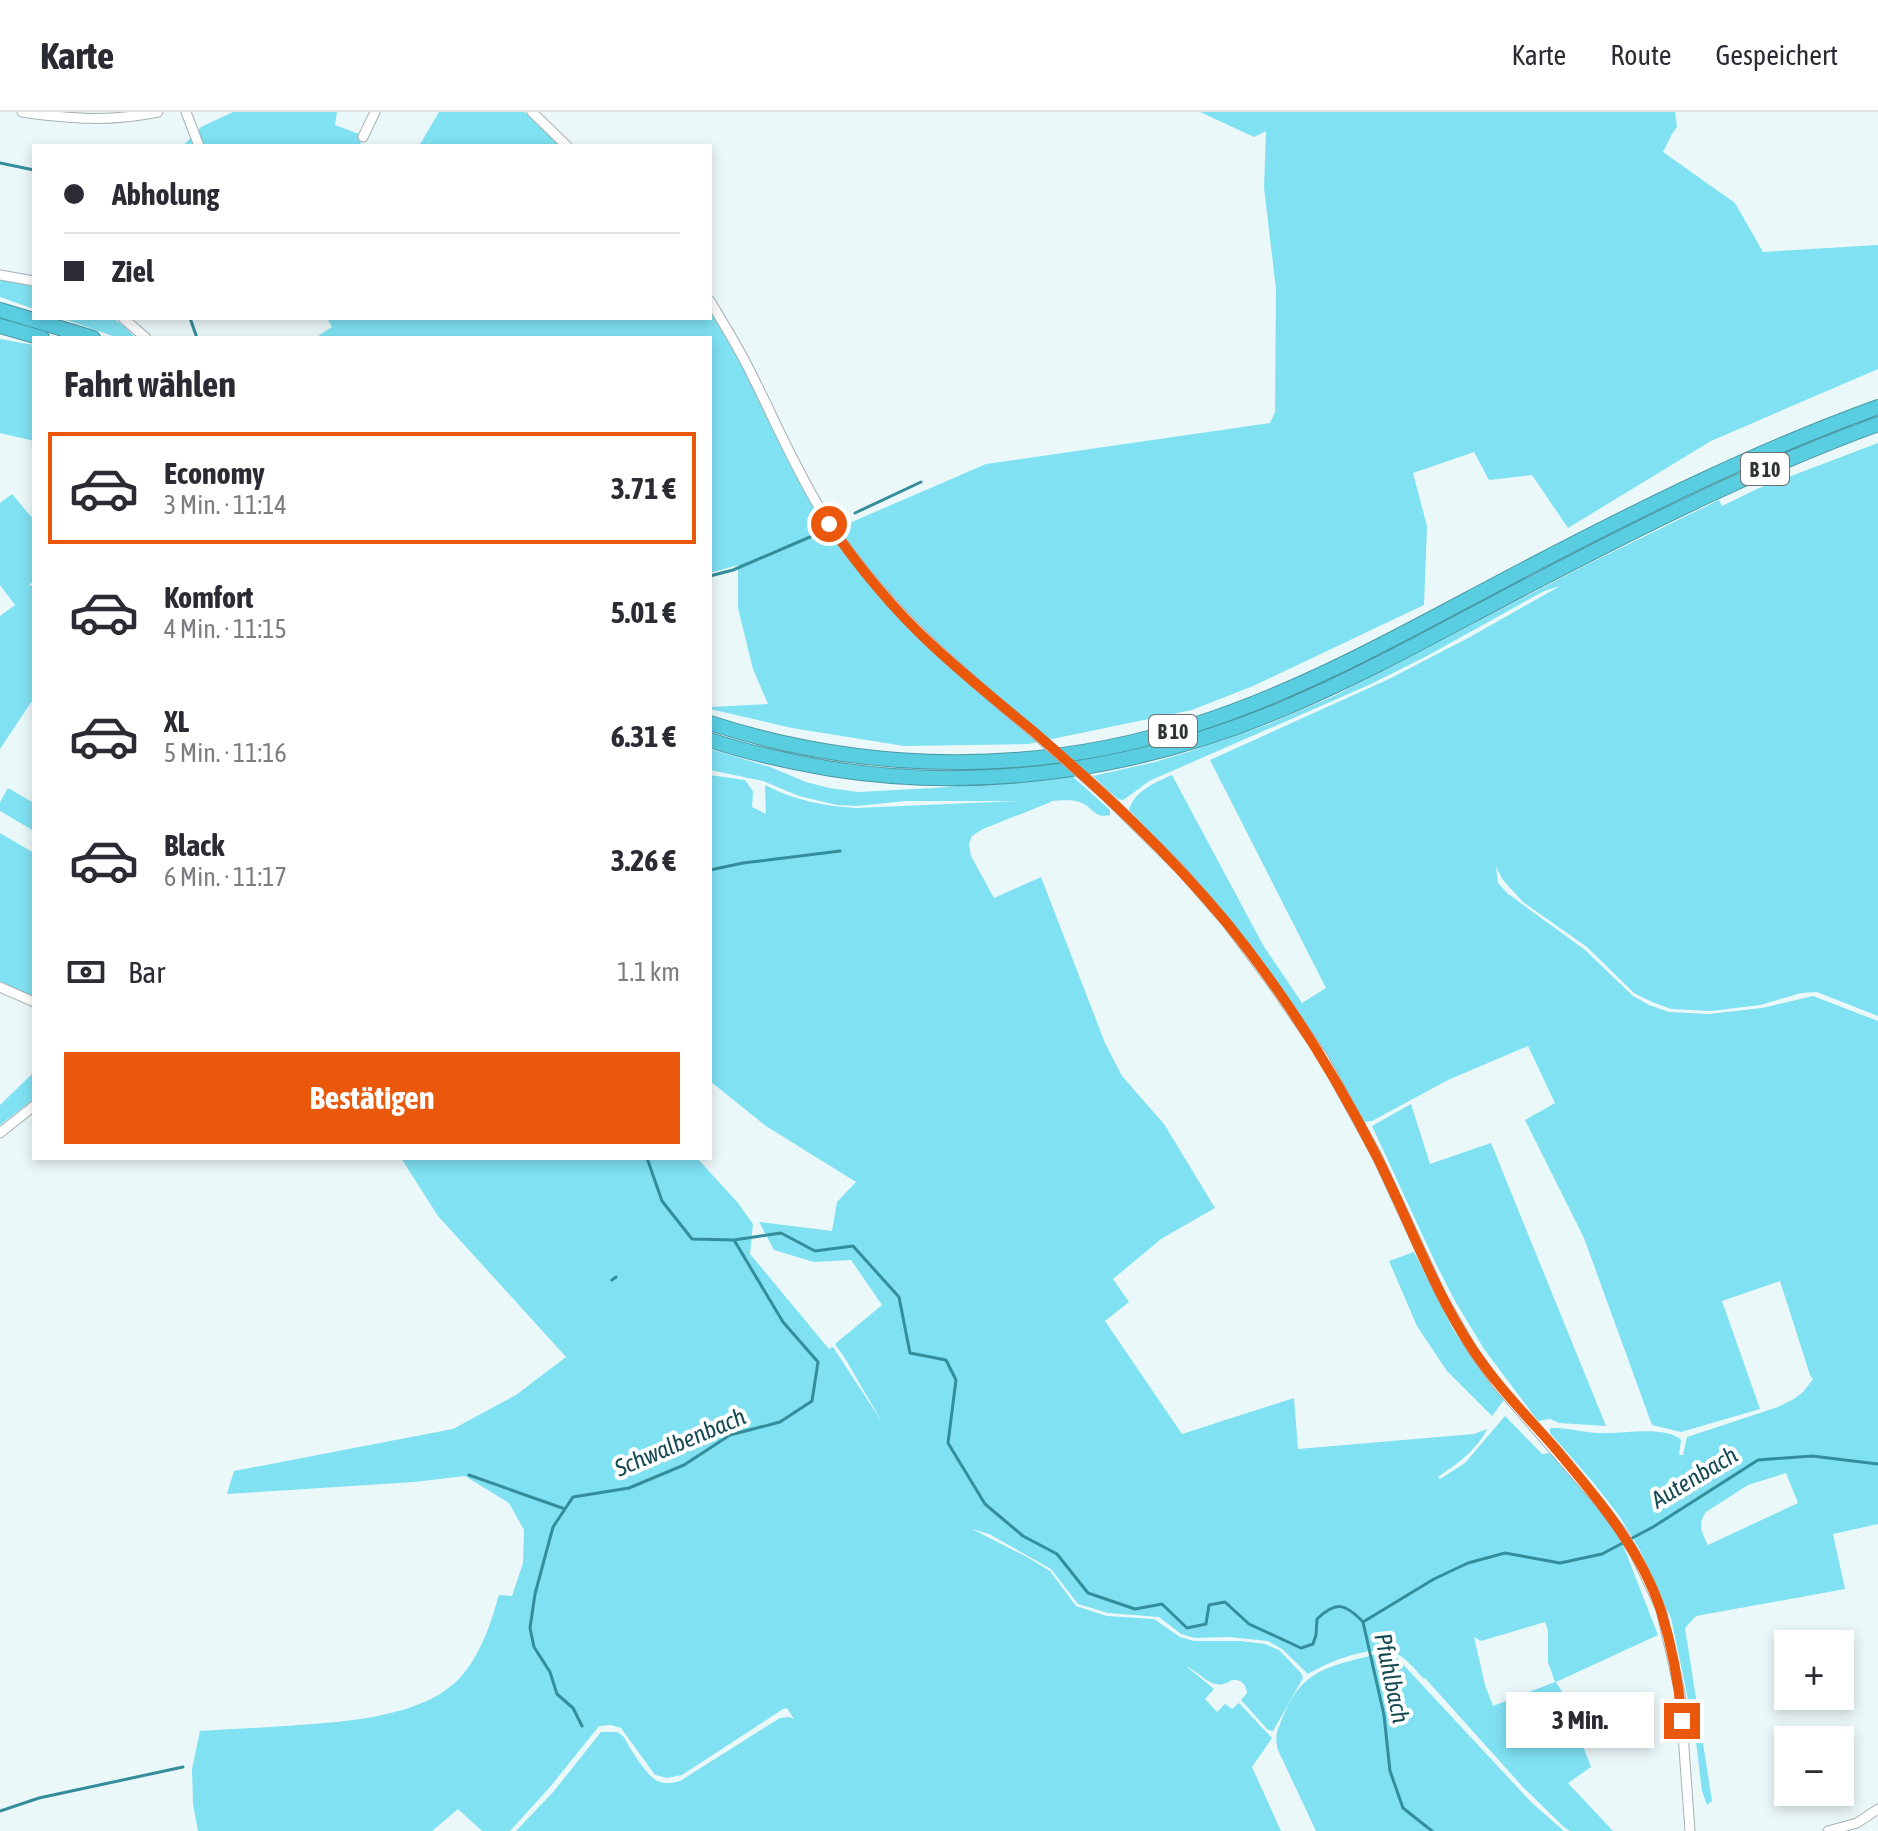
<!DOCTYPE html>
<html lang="de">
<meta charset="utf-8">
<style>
body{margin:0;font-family:"Asap Condensed",sans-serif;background:#f2f2f3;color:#2b2b33;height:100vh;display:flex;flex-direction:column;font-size:30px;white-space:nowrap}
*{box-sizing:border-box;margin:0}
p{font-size:26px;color:#7c7c81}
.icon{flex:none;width:44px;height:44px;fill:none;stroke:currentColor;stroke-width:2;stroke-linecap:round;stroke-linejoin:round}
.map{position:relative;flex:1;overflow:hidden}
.drawer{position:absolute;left:32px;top:224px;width:680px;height:824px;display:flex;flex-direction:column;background:#fff;border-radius:0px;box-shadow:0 4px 12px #0003}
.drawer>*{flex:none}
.hud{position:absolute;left:32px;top:32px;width:680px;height:176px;border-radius:0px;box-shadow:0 4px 12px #0003;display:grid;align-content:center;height:176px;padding:0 32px;background:#fff}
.buttons{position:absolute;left:1774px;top:1518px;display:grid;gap:16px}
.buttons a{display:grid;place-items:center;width:80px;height:80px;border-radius:0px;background:#fff;box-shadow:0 4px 12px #0003;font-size:40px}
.end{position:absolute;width:36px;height:36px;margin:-18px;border:10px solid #ea580c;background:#fff;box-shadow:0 0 0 4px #fff}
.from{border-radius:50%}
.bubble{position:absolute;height:56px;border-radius:0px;background:#fff;box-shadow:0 4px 12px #0003;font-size:26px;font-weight:700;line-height:56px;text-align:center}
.hud b{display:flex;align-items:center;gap:28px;height:76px;font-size:30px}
.hud b+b{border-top:2px solid #e1e1e2}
.hud i{width:20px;height:20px;background:#2b2b33}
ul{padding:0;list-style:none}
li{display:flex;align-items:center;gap:24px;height:112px;margin:0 16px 12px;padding:0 16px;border:4px solid transparent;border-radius:0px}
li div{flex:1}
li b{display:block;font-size:30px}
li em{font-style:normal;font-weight:700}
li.current{border-color:#ea580c}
li>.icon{width:72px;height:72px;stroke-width:1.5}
h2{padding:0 32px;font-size:36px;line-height:96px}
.pay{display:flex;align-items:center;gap:20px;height:88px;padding:0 32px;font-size:30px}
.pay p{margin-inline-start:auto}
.action{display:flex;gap:16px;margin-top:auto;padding:16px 32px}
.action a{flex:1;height:92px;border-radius:0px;background:#ea580c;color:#fff;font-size:32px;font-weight:700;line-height:92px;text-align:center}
header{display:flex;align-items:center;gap:48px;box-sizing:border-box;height:112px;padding:0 40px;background:#fff;border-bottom:2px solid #e1e1e2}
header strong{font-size:38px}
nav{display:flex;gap:44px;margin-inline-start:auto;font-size:28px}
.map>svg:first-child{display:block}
.green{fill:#7fe1f2;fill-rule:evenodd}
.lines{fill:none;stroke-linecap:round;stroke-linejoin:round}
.stream{stroke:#348d9a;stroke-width:3}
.minor-casing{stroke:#a6b2b5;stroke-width:11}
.highway-casing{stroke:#4a98a4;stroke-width:16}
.minor{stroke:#fff;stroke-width:9}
.highway{stroke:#59cee1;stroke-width:14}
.minor-bridge-casing{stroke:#a6b2b5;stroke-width:11;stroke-linecap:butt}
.minor-bridge{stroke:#fff;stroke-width:9}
.route{stroke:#ea580c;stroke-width:10}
.labels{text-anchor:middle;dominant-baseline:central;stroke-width:8;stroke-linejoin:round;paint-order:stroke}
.shield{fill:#fff;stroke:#6d7071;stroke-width:2}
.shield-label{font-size:20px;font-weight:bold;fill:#2e3334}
.water-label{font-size:24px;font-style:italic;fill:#154a52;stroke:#fff}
</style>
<header>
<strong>Karte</strong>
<nav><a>Karte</a><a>Route</a><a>Gespeichert</a></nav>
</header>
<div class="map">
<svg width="1878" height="1719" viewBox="0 0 1878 1719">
<rect width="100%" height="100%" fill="#ebf8fa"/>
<!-- green -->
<path class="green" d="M233,0H337L335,13L359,22L361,34H183L201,15Z
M439,0H525L532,7L536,5L567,34H419Z
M1200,0H1675L1677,15L1672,22L1663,40L1735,91L1763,140L1878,133V257L1711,329L1568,416L1532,363L1489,368L1474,340L1413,361L1427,414L1424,493L1253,574L1192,598L1028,632L904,634L792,616L710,597V595L768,592L753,557L738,496V453L710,461V226H315L332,215L327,206H710V189L830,412L867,455L838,416L986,352L1270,311L1275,300L1276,177L1264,76L1266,19L1254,25Z
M0,167L34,174V197L0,185Z
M61,206H113L126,216L136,226H119Z
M0,227L34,233V329L0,321Z
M1878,331V904L1817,880L1801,881L1760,893L1711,899L1671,897L1652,890L1634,881L1587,835L1523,790L1503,768L1496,755L1498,771L1507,781L1585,838L1633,884L1649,893L1669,900L1709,902L1762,896L1813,884L1878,909V1412L1833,1422L1845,1477L1696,1504L1685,1516L1712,1689L1707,1693L1702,1679L1695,1621L1671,1506L1639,1436L1618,1402L1592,1369L1550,1321V1316H1557C1574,1317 1591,1322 1608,1321C1627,1321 1667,1314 1681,1328L1679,1343H1683L1687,1325L1778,1295L1794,1287L1803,1280L1813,1267L1810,1263L1780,1169L1722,1189L1760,1297L1681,1320L1652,1313L1584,1126L1525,1008L1555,991L1528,934L1448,968L1372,1009L1363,1010C1329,952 1296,893 1255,839C1217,789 1173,743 1129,698C1134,679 1156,670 1172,663L1263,833L1302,891L1326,876L1210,648L1389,567L1470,525L1560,474L1544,479L1427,544L1371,572L1149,669L1129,684L1123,688L1118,687L1093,664L1155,650L1188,640L1269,612L1334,584L1590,451L1719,388L1722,394L1757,377ZM1786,1361L1798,1391L1708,1433C1702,1421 1697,1412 1706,1400L1748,1373Z
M12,382L34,408V469L28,474L34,473V586L0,637V504L15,493L0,473V391Z
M710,637L770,655L806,670L829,676L858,680L934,676L1072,664L1110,698V703C1093,707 1093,694 1079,690C1071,687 1059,689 1050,689L1051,690L983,717L972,724L969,732L971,744L994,786L1041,765L1105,931L1122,964L1164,1012L1215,1096L1161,1127L1113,1167L1129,1190L1105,1209L1182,1322L1294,1286L1298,1337L1474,1322L1487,1317C1477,1338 1457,1352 1438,1365L1440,1367L1465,1351L1505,1304L1542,1342L1550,1341L1583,1377L1621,1428L1658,1523L1556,1570L1563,1581L1591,1655L1568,1671L1613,1719H1570L1564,1715L1522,1674L1425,1566L1424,1567C1415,1558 1406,1545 1395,1541C1372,1532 1328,1550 1308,1562L1282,1537L1268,1529L1229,1525L1195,1526L1181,1522L1159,1505L1108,1501L1078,1492L1051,1457L989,1422L972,1417L1027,1445L1050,1459L1076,1494L1107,1504L1154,1507L1180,1525L1194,1529H1240L1265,1532L1279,1538L1301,1561L1303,1566L1273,1619L1268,1618L1241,1588L1247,1581C1246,1572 1241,1567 1232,1568C1213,1581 1203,1562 1186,1554L1214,1577L1205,1587L1217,1600L1225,1592L1232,1597L1239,1591L1272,1626L1252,1655L1281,1719H516L554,1679L601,1620H617L623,1624C631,1637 646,1665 660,1670C666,1672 674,1671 680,1669L780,1606L789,1605L794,1607L787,1596L783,1597L682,1663L667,1666L655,1663L621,1616L611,1613L599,1614L550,1675L510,1719H482L458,1697L432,1719H198L193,1692L192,1657L200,1619C229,1617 257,1616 286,1614C339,1610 428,1607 464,1561C482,1539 491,1510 499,1483L512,1484L523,1451L524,1418L509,1391L465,1364L414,1370L227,1382L234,1359L453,1317L516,1283L566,1245L438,1104L401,1046H697L738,1091L753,1112L750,1142L829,1237L833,1235L882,1310L846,1248L835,1232L882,1193L851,1148L814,1150L774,1138L759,1110L832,1119L837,1090L856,1070L766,1014L710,969V663L745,668L753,679L752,695L766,702L765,673C794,688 823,694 856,696L1019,689H905L857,694L837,693L799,684L763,669L710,658ZM1545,1510L1548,1518V1550L1555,1570L1493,1594L1485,1573L1474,1525L1481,1529Z
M8,676L34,691V719L0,699V690Z
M0,721L34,741V886L0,869Z
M34,960V987L0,1013V993Z
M1411,992L1430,1052L1491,1031L1606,1314L1559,1311L1550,1307L1538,1309L1484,1237L1455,1189L1435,1150L1372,1014Z
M1414,1140L1453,1217L1479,1256L1504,1288L1492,1304L1447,1259L1417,1214L1389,1149Z
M1373,1543H1390L1398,1547L1531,1690L1564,1719H1316L1278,1638C1274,1622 1278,1617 1284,1602C1303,1557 1331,1554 1373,1543Z"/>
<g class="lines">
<!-- stream -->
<path class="stream" d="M0,51L34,58
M190,206L197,226
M855,401L921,370
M710,464L733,458L810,425
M710,758L743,751L840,739
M647,1046L662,1089L692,1127L734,1128L781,1121L815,1139L853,1134L899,1185L910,1241L946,1248L956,1268L948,1331L985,1392L1023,1424L1057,1442L1088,1481L1135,1497L1162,1492L1187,1516L1206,1512L1209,1493L1225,1490L1249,1512L1301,1536L1313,1532L1316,1523L1317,1507C1336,1489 1345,1491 1363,1510L1384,1603L1390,1659L1403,1696L1432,1719
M612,1168L616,1165
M469,1363L565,1397
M1363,1510L1434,1467L1468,1451L1505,1441L1560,1451L1602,1442L1653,1415L1758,1348L1812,1344L1878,1352
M582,1614L573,1596L557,1582L550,1560L534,1535L530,1516L535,1482L553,1415L573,1385L629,1376L684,1353L730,1323L780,1310L812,1289L818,1250L783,1210L734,1128
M0,1699L39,1686L183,1655"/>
<defs>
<path id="minor" d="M22,0C71,7 110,10 158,0
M186,0L199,34
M532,0L567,34
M363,25L375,0
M0,163L34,169
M710,189C725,214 740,238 752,263C775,309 795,356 822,400C878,489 952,553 1032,619
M123,206L146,226
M1104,682L1179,756L1227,811L1271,870L1323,945L1377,1044L1442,1185L1472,1237L1496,1271L1599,1390L1621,1419L1635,1442L1661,1497L1680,1581L1690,1719
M0,875L34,890
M0,1021L34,994
M1828,1719L1857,1711L1878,1697"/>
<path id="highway" d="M0,198L93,226
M0,214L42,226
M710,611C868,662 1038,664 1197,612C1312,575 1418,513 1525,457C1640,397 1756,339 1878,295
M710,628C749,641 791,650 832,657C986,681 1141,657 1285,596C1370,560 1450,514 1531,472C1644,413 1758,356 1878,312"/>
</defs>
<!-- minor casing -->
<use href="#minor" class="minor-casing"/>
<!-- highway casing -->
<use href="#highway" class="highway-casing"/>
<!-- minor -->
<use href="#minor" class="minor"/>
<!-- highway -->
<use href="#highway" class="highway"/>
<defs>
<path id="minor-bridge" d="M1032,619L1104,682"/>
</defs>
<!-- minor-bridge casing -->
<use href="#minor-bridge" class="minor-bridge-casing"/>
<!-- minor-bridge -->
<use href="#minor-bridge" class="minor-bridge"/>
</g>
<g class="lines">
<!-- route -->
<path class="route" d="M829,412C859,455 892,496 931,532C964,563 999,591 1034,620C1102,679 1168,740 1226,810C1285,882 1334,961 1376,1043C1409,1108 1433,1178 1473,1238C1497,1274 1527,1304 1555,1336C1595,1383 1642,1439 1661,1499C1672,1534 1679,1573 1682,1609"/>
</g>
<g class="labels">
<!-- shield labels -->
<g class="shield">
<rect x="1741" y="341" width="48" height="32" rx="6"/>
<rect x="1149" y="603" width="48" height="32" rx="6"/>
</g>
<g class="shield-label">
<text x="1765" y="357">B 10</text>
<text x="1173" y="619">B 10</text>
</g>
<!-- water labels -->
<g class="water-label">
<text transform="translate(680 1330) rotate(-23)">Schwalbenbach</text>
<text transform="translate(1694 1365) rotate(-31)">Autenbach</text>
<text transform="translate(1392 1566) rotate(78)">Pfuhlbach</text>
</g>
</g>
</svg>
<div class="buttons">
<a>+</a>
<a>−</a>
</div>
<i class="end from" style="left:829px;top:412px"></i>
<i class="end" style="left:1682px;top:1609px"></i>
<div class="bubble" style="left:1506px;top:1580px;width:148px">3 Min.</div>
<div class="hud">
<b><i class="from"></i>Abholung</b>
<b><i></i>Ziel</b>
</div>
<section class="drawer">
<h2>Fahrt wählen</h2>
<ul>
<li class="current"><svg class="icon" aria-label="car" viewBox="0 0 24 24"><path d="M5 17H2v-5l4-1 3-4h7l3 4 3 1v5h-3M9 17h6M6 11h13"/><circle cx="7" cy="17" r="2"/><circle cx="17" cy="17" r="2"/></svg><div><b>Economy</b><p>3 Min. · 11:14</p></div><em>3.71 €</em></li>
<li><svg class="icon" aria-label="car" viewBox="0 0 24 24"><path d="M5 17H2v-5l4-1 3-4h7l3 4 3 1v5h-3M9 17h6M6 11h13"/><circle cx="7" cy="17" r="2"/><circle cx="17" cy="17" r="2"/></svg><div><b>Komfort</b><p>4 Min. · 11:15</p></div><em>5.01 €</em></li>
<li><svg class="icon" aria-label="car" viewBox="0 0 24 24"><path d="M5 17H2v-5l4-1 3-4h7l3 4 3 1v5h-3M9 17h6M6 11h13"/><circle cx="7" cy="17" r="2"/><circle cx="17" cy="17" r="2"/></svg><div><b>XL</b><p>5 Min. · 11:16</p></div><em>6.31 €</em></li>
<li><svg class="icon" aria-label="car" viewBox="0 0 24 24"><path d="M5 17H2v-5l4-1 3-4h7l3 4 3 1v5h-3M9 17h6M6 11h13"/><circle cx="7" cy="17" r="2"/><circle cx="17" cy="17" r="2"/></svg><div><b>Black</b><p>6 Min. · 11:17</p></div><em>3.26 €</em></li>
</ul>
<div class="pay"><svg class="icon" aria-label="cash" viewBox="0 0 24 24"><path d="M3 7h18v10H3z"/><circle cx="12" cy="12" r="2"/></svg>Bar<p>1.1 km</p></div>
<div class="action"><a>Bestätigen</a></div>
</section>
</div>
